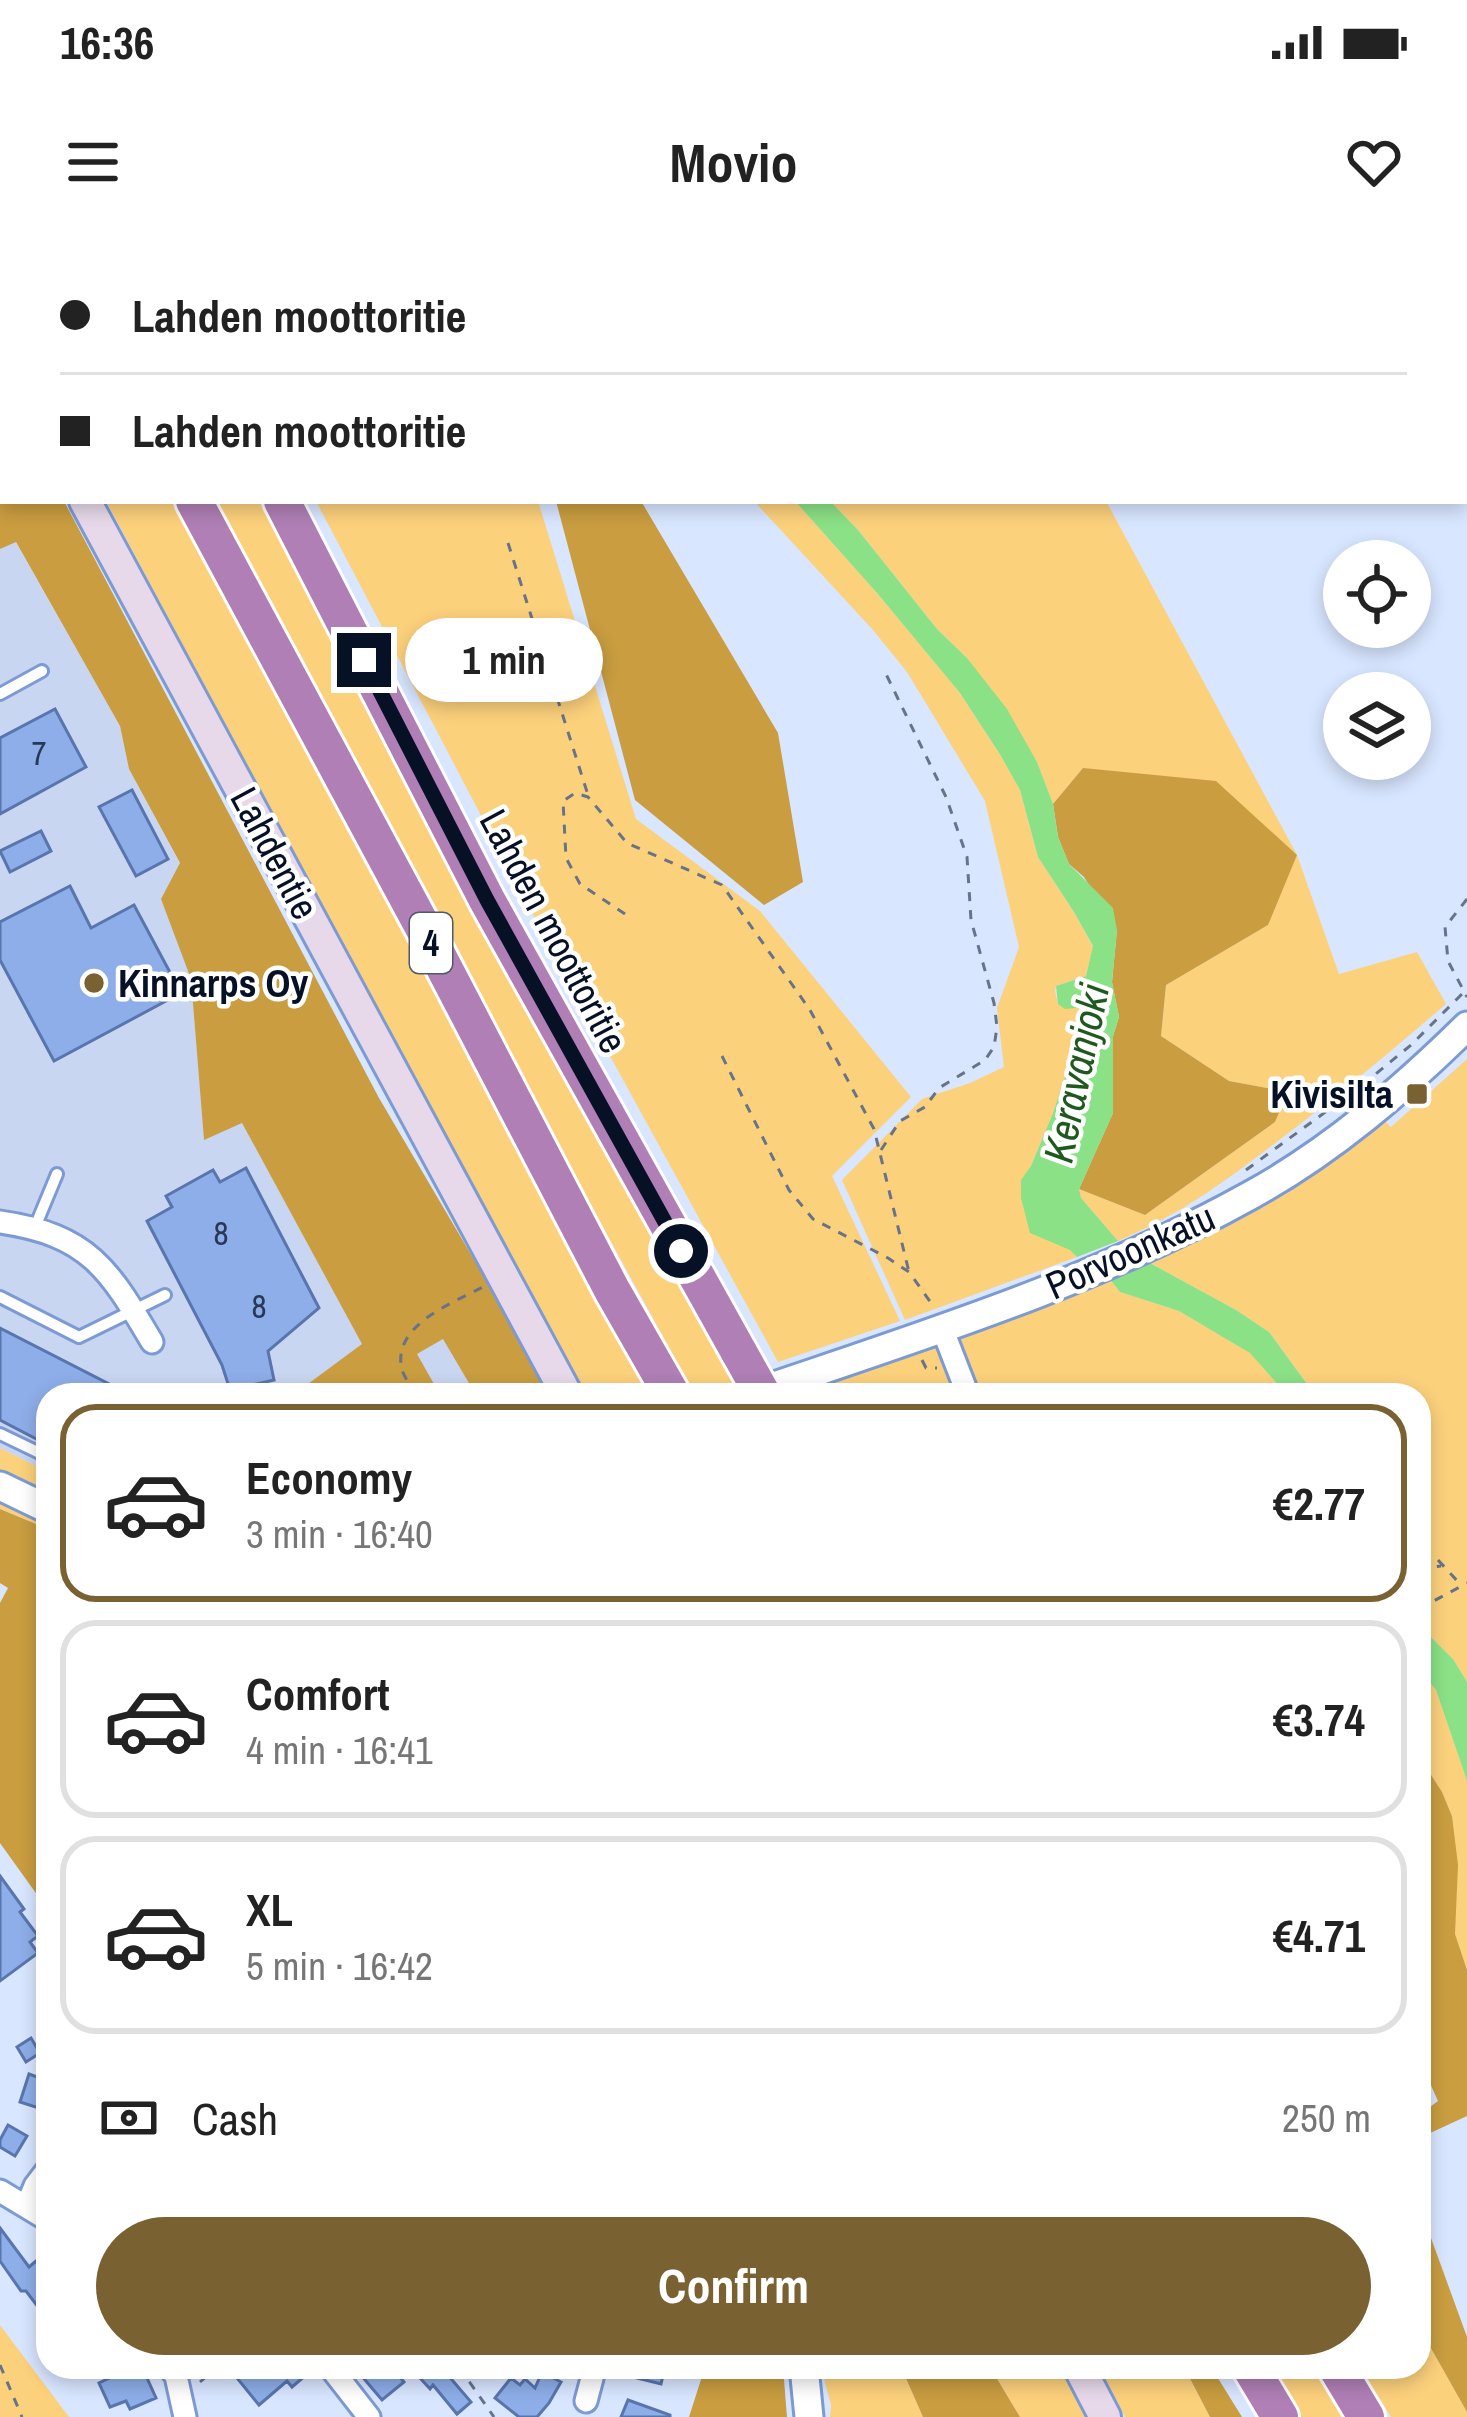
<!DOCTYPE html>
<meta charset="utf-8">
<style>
body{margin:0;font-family:"Archivo Narrow",sans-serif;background:#f6f6f6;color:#222;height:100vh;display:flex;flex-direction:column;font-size:45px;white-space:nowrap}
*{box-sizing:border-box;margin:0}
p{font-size:39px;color:#767676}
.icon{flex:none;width:66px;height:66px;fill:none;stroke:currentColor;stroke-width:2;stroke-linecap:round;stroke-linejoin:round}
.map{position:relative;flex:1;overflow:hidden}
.drawer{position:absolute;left:36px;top:1143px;width:1395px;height:996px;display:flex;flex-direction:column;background:#fff;border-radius:36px;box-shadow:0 6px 18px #0003}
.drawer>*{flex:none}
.banner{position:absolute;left:0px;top:0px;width:1467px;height:264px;box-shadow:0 6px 18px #0003;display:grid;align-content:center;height:264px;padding:0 60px;background:#fff}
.controls{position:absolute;left:1323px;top:300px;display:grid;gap:24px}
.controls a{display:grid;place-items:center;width:108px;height:108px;border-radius:50%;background:#fff;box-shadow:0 6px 18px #0003;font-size:60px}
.end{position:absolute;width:54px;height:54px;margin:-27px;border:15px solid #071126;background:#fff;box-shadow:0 0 0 6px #fff}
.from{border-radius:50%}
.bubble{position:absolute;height:84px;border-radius:42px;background:#fff;box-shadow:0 6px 18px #0003;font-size:39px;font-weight:700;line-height:84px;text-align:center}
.banner b{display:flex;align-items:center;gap:42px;height:114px;font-size:45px}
.banner b+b{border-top:3px solid #e0e0e0}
.banner i{width:30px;height:30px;background:#222}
ul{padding:21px 0 0;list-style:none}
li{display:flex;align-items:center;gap:36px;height:198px;margin:0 24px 18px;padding:0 36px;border:6px solid #e0e0e0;border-radius:36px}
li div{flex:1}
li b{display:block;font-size:45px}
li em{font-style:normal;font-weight:700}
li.active{border-color:#796132}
li>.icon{width:108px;height:108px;stroke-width:1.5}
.pay{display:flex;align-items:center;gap:30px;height:132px;padding:0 60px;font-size:45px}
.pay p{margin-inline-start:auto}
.action{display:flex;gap:24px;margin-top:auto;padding:24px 60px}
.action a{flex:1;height:138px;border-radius:72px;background:#796132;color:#fff;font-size:48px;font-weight:700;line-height:138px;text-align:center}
.status{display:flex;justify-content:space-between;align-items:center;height:84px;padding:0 60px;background:#fff;direction:ltr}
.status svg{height:33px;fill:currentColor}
header{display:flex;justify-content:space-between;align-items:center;height:156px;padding:0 60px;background:#fff;font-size:54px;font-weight:700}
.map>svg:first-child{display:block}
.built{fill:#c8d6f2}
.green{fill:#fcd17c}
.forest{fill:#c99d40}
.water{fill:#8be185}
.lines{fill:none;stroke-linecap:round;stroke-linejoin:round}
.stream{stroke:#8be185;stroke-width:6}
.river{stroke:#8be185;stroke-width:33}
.building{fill:#8eaee9;stroke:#5875ad;stroke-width:3}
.service-casing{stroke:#7c9ad4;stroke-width:16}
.minor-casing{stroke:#7c9ad4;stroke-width:27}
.tertiary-casing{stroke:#7c9ad4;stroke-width:33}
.secondary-casing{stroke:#7c9ad4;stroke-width:36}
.motorway-casing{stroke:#fff;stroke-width:42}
.path{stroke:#677389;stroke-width:3;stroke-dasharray:9 9;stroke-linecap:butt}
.service{stroke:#fff;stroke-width:10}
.minor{stroke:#fff;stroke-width:21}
.tertiary{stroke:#fff;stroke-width:27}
.secondary{stroke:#e7d9e9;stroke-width:30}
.motorway{stroke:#af7fb5;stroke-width:36}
.rail-casing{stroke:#6e7a91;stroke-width:10}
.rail{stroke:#fff;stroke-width:6;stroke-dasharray:18;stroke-linecap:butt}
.motorway-bridge-casing{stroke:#fff;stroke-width:42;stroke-linecap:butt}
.motorway-bridge{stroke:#af7fb5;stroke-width:36}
.route{stroke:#071126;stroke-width:15}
.poi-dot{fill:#796132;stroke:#fff;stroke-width:4.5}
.labels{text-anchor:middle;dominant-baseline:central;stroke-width:9;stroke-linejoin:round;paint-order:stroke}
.number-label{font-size:33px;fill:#293857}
.shield{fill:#fff;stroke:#515867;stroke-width:3}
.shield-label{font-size:36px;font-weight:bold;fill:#071126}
.street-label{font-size:39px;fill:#071126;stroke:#fff}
.poi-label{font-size:39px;font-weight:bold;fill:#071126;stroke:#fff;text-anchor:start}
.water-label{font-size:42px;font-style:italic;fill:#1f591e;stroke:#fff}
</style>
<div class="status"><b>16:36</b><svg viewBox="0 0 49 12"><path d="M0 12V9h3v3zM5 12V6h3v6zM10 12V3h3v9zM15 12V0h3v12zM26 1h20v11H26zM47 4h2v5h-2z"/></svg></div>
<header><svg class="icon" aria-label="menu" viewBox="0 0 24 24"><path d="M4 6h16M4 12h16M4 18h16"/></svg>Movio<svg class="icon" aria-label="heart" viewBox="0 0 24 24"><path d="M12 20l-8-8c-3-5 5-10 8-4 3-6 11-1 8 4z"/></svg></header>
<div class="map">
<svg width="1467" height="2177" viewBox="0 0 1467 2177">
<rect width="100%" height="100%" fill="#d8e6ff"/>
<!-- built -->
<path class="built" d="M15,301L120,486L129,529L180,624L162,659L191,739L204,899L242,883L363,1105L293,1155H140L135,1152L133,1155H48V1232L0,1208V309Z
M444,1098L476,1155H423L421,1151L417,1114Z"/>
<!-- green -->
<path class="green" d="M665,0H1160L1161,3H683Z
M1178,0H1393V3H1172Z
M106,261H174L287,474L659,1155H582Z
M215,261H266L745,1155H695L443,695L242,318Z
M316,261H538L636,579L760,671L911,857L832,936L900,1081L778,1122L549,705Z
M754,261H795L877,353L960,453L1001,516L1020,550L1038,617L1074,672L1093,707L1086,736L1056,746L1055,751L1058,764L1076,768L1087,759H1093C1093,771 1092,779 1082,786L1053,873L1031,926L1021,941V958L1077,1017L905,1080L842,940L922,859L970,843L1004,827L997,768L1019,707L985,561L907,432L873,390Z
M830,261H1106L1297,615L1339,734L1417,712L1446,764C1390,812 1334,859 1274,904C1220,945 1181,974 1118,1001L1081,958L1079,949L1145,975L1275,882L1287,852L1229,841L1161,796L1166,745L1268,685L1083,528L1053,564L1037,522L967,418L937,389L858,290Z
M1467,819V1442L1453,1419L1419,1385V1155H1315L1269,1092L1236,1070L1148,1022C1232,987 1307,929 1382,878L1391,887Z
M1109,1038L1120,1052L1179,1071L1251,1113L1281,1148L1284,1155H790Z
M0,1208L48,1232V1289L0,1269Z
M1419,1429L1436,1450L1467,1541V1730L1455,1695L1452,1576L1442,1552L1419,1516Z
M0,2085L69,2177H0Z
M1419,2087L1467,2172V2177H1391L1360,2127H1419Z
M821,2127H901L923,2177H830L831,2165Z
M990,2127H1059L1086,2177H1020Z
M1099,2127H1184L1210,2177H1125Z
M1265,2127H1320L1351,2177H1296Z"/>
<!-- forest -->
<path class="forest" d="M0,142L3,147V261H64L379,858L476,1023L549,1155H476L443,1099L417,1114L434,1144L421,1151L423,1155H293L362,1104L242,883L204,900L191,739L161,659L180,623L129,529L120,486L16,302L0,309Z
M556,261H641L778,493L803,642L764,665L635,560Z
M1083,528L1216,541L1297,615L1268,685L1166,745L1161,796L1229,841L1288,852L1275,882L1145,975L1079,949L1113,873V796L1119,777L1112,742L1117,690L1084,637L1069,624L1058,597L1053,564Z
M0,1269L48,1289V1670L0,1603V1363L8,1348L0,1343Z
M1419,1516L1442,1552L1452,1576L1458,1625L1455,1694L1467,1730V1876L1428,1894L1419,1907V1875L1438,1861L1419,1819Z
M1419,1965L1467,2097V2172L1419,2087Z
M705,2127H783L787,2177H689Z
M901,2127H990L1020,2177H923Z
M1184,2127H1211L1242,2177H1210Z"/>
<!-- water -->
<path class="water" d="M795,261H830L858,290L937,389L967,418L1007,469L1037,522L1053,564L1058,597L1069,624L1113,668L1117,690L1112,742L1119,777L1113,796V873L1079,949L1081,958L1118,1001L1077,1017L1070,1010L1030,993L1021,958V940L1031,926L1053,873L1082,786C1092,779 1093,771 1093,760L1087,759L1076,768L1065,769L1058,764L1056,746L1086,736L1093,706L1074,672L1038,617L1020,550L1001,516L960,453L877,353Z
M1148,1022L1236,1070L1269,1092L1315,1155H1284L1281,1148L1250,1113L1179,1071L1120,1052L1109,1038Z
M1419,1385L1453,1419L1467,1442V1541L1436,1450L1419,1429Z"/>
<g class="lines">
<!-- stream -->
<path class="stream" d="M944,0L951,3"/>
<!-- river -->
<path class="river" d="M614,0L616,3"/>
</g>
<!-- building -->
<path class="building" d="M55,469L86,527L0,574V498Z
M132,550L168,619L136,636L99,567Z
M41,591L51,611L10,632L0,611Z
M70,646L91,688L134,665L181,753L54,821L0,720V682Z
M246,928L319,1068L268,1111L274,1140L230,1150L222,1125L147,981L172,967L166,956L213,930L220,942Z
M0,1088L111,1145L106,1155H48V1205L0,1180Z
M0,1636L24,1669L20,1672L38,1696L30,1702L38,1713L0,1741Z
M31,1798L40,1813L26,1822L17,1807Z
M29,1834L48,1841V1871L20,1862Z
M8,1885L27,1896L15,1916L0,1907V1900Z
M0,1988L29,2027L36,2021L48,2037V2080L26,2051H21L0,2021Z
M133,2127H142L156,2158L130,2169L126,2161L110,2167L99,2143Z
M250,2127H303L301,2129L306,2135L292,2147L287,2141L259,2165L237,2138Z
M354,2127H392L404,2142L382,2160Z
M410,2127H441L471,2162L457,2174L433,2145L430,2149Z
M613,2127H665L661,2144L612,2132Z
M542,2132L561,2142L549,2163L537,2177H519L495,2158L511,2138L520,2145L525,2139L535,2148Z
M628,2160L670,2175V2177H621Z"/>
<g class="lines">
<defs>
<path id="service" d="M0,454L42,431
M35,987L57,934
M0,1057L79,1097L165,1055
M0,1194L48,1217"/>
<path id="minor" d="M0,982C89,995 109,1029 152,1102
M942,1088L968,1155
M0,1951L48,1980
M27,1965L35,1946L48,1929
M169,2127L176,2136L185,2177
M330,2127L369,2177
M586,2161L595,2127"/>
<path id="tertiary" d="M748,1155C918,1097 1093,1043 1251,955C1331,911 1402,850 1467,786
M0,1246L48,1269
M804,2127L809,2177"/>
<path id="secondary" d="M0,32L3,31
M0,103L3,109
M85,261L567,1155
M1079,2127L1105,2177"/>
<path id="motorway" d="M58,0L60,3
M148,0L149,3
M194,261L425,691L612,1050L672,1155
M282,261L487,660L740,1114
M1250,2127L1280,2177
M1336,2127L1366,2177"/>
</defs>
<!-- service casing -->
<use href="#service" class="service-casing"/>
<!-- minor casing -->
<use href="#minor" class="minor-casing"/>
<!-- tertiary casing -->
<use href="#tertiary" class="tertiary-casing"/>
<!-- secondary casing -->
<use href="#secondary" class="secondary-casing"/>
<!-- motorway casing -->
<use href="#motorway" class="motorway-casing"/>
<!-- path -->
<path class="path" d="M1038,0L1042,3
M1166,3L1170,0
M1450,3L1454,1
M508,303L588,555
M1467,659L1445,687L1448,721L1467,757
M625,674L580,644L566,618L563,561L575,553L588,557L627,603L722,645L810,770L874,889L909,1032
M722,816L789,950L813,979L888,1018L909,1032L934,1067
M881,910L900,881L925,867L939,848L985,820L994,807L997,787L994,763L971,680L967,617L946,557L884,430
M1246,930L1361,846L1411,805L1467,749
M922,1120L926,1128H937
M416,1155C411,1147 405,1138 402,1130C391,1085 453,1063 483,1047
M705,1155L725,1148
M1438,1320L1461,1345
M1419,1329L1441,1326
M1419,1369L1467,1343
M0,2125L22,2177
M459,2127L494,2177
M200,2142L217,2127"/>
<!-- service -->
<use href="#service" class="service"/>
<!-- minor -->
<use href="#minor" class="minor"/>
<!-- tertiary -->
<use href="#tertiary" class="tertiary"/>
<!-- secondary -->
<use href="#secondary" class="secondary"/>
<!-- motorway -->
<use href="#motorway" class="motorway"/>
<defs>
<path id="rail" d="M375,3L424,1L571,3
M0,77H3
M1464,213L1467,215"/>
</defs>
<!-- rail casing -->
<use href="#rail" class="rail-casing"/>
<!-- rail -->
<use href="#rail" class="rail"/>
<defs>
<path id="motorway-bridge" d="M740,1114L763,1155"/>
</defs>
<!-- motorway-bridge casing -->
<use href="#motorway-bridge" class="motorway-bridge-casing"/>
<!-- motorway-bridge -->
<use href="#motorway-bridge" class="motorway-bridge"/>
</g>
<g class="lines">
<!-- route -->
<path class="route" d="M364,420L487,660L681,1011"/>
</g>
<!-- markers -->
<g class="poi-dot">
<circle cx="94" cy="743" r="12"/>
<rect x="1405" y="842" width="24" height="24" rx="6"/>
</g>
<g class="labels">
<!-- number labels -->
<g class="number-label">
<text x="39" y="513">7</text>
<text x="221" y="993">8</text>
<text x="259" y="1066">8</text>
</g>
<!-- shield labels -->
<rect class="shield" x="410" y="673" width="42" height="60" rx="9"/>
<g class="shield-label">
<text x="431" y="703">4</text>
</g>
<!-- street labels -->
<g class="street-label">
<text transform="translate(275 613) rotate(62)">Lahdentie</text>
<text transform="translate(554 691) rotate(62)">Lahden moottoritie</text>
<text transform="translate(1130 1011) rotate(-24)">Porvoonkatu</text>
</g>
<!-- poi labels -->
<g class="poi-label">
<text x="118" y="743">Kinnarps Oy</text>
<text x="1393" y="854" text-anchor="end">Kivisilta</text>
</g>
<!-- water labels -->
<g class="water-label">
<text transform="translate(1076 833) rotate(-78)">Keravanjoki</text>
</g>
</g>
</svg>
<div class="controls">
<a><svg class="icon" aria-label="locate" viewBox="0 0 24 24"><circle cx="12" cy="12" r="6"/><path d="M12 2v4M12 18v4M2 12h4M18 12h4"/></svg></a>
<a><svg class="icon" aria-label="layers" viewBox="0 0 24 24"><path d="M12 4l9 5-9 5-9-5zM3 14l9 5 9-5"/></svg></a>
</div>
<i class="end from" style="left:681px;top:1011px"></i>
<i class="end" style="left:364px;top:420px"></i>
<div class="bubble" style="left:405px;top:378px;width:198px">1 min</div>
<div class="banner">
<b><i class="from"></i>Lahden moottoritie</b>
<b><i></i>Lahden moottoritie</b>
</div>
<section class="drawer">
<ul>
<li class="active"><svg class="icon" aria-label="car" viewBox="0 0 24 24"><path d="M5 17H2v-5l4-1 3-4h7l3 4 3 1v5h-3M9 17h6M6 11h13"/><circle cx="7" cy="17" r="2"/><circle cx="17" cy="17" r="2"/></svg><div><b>Economy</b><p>3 min · 16:40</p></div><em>€2.77</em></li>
<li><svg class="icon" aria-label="car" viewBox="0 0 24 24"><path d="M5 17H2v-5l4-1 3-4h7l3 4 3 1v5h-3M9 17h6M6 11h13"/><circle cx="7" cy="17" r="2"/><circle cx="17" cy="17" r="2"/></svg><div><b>Comfort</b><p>4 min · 16:41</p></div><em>€3.74</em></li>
<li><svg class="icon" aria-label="car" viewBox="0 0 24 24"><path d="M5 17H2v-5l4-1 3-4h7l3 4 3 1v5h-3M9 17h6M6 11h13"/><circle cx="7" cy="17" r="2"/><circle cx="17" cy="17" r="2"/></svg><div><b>XL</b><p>5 min · 16:42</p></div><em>€4.71</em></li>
</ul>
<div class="pay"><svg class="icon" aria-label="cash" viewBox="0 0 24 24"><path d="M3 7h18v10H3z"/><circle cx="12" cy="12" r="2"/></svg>Cash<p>250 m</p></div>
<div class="action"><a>Confirm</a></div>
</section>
</div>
